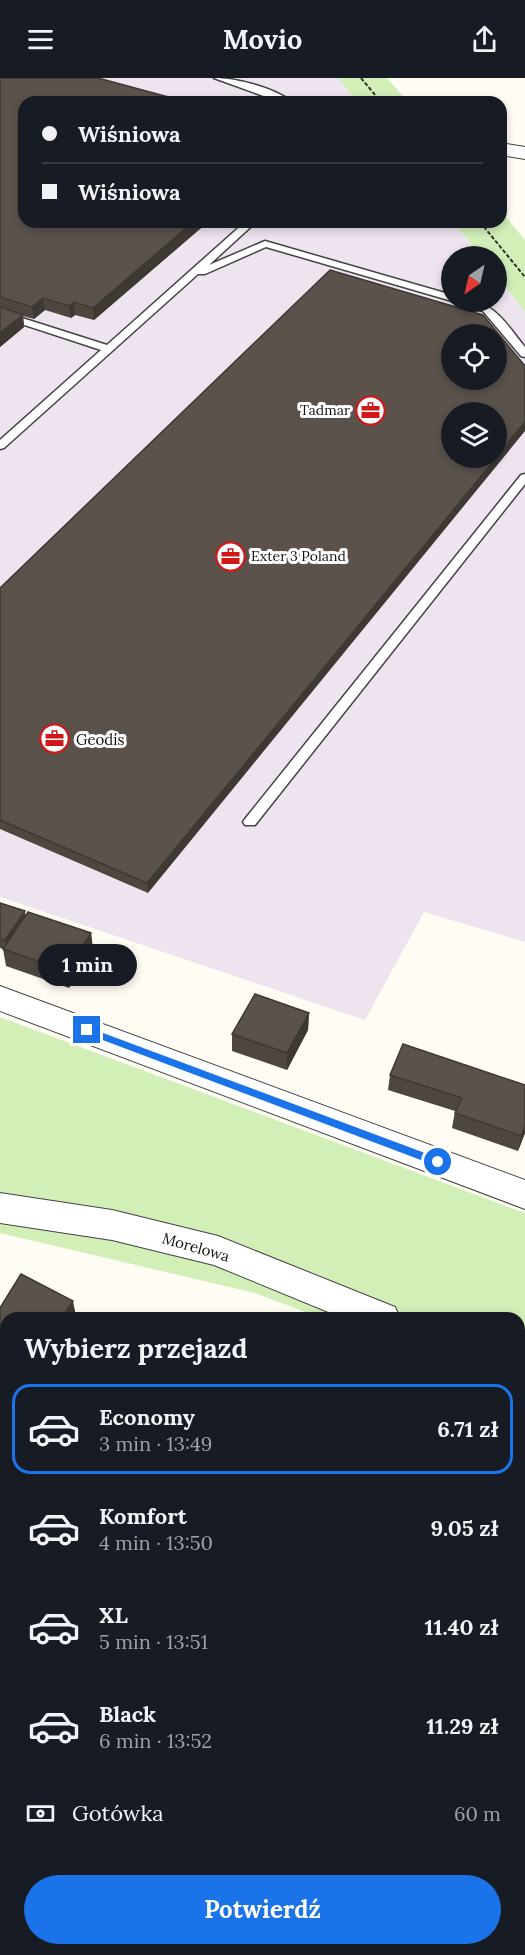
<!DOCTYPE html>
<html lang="pl">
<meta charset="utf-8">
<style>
body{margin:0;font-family:Lora,serif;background:#20242c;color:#f1f3f6;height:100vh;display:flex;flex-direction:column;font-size:22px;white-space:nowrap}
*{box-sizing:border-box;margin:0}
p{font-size:20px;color:#9ea1a6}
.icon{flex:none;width:33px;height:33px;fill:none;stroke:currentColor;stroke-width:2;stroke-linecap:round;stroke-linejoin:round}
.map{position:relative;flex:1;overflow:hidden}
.side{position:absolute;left:0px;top:1234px;width:525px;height:644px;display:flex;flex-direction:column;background:#171b24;border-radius:18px 18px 0 0;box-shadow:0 3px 9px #0003}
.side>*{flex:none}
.hud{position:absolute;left:18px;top:18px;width:489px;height:132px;border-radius:18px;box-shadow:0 3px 9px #0003;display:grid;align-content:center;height:132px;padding:0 24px;background:#171b24}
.needle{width:39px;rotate:214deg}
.tools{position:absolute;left:441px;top:168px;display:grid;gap:12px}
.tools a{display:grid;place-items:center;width:66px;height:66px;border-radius:50%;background:#171b24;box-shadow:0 3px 9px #0003;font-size:30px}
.end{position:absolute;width:27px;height:27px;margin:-14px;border:8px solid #1a73e8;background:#fff;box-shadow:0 0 0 3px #fff}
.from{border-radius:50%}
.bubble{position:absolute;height:42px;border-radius:21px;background:#171b24;box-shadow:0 3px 9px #0003;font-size:20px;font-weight:700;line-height:42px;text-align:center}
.hud b{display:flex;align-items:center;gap:21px;height:57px;font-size:22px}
.hud b+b{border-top:2px solid #363941}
.hud i{width:15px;height:15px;background:#f1f3f6}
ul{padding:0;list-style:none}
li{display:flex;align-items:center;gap:18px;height:90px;margin:0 12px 9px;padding:0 12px;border:3px solid transparent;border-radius:18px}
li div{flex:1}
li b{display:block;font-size:22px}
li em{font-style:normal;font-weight:700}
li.on{border-color:#1a73e8}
li>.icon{width:54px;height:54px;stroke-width:1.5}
h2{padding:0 24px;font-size:27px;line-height:72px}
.pay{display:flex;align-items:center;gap:15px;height:66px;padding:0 24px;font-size:22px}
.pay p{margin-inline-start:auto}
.cta{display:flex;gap:12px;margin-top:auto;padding:12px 24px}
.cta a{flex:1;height:69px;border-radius:36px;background:#1a73e8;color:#fff;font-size:24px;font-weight:700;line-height:69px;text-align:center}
header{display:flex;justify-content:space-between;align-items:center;height:78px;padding:0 24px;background:#171b24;font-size:27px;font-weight:700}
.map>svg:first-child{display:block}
.industrial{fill:#eee4ef;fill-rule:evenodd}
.green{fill:#d2efb8}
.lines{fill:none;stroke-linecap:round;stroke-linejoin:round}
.service-casing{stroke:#434343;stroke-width:3}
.minor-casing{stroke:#434343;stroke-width:2}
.path{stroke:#323232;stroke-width:2;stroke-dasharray:4 2;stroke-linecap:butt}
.service{fill:#fff;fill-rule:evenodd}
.minor{fill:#fff;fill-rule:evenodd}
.wall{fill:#4d4740}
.shaded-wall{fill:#3f3934}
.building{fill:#5a524b;stroke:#3f3934;stroke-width:1.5;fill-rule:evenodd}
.route{fill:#1a73e8}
.labels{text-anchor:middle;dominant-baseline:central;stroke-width:6;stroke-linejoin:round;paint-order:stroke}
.far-poi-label{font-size:14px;fill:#101010;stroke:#fff;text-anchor:end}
.poi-label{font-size:15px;fill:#101010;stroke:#fff;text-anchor:start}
.street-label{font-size:15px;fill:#101010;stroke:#fff}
</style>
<header><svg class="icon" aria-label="menu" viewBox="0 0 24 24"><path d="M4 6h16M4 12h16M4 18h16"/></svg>Movio<svg class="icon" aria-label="share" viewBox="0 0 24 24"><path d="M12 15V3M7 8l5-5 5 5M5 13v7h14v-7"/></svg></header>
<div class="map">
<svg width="525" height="1877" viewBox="0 0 525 1877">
<rect width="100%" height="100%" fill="#fffdf3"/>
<!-- industrial -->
<path class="industrial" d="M0,0H338L357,24H24V144H453L481,178H452V224H496L497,198L525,234V864L424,834L365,942L0,819ZM452,256H496V302H452ZM452,334H496V380H452Z"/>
<!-- green -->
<path class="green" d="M338,0H387L408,24H357Z
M501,133L525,162V234L497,198L496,178H481L453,144H501Z
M0,939L525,1135V1452L519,1450V1240H321L255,1215L0,1155Z"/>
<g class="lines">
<defs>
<path id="service" d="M214,0C236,0 275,10 292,24H280Z
M245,144H256L209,187L265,163L452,217V223L266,169L205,196H198L4,370L0,371V362L101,272L0,239V233L107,267Z
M457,224C494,220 504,244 525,269V279L521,278L483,233Z
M525,396V406L255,747H245L243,744L245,741L521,397Z"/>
<path id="minor" d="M501,65L525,69V81L501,77Z
M0,908L525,1102V1131L0,933Z
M0,1115L112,1132L218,1158L395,1229L400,1240H343L214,1187L112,1162L0,1145Z
M519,1280L525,1282V1316L519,1314Z"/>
</defs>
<!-- service casing -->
<use href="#service" class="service-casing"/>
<!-- minor casing -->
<use href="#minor" class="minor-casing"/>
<!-- path -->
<path class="path" d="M361,0L381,24
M480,144L525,199"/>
<!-- service -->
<use href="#service" class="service"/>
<!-- minor -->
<use href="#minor" class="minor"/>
</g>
<!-- wall -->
<path class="wall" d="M0,0L24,144H208L94,242L75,237L71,240L45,232L34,241L23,238L24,249L0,269Z
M330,192L148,815L0,751V510Z
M0,825L25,833V838L91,855L93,872L69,910L6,888L3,871L0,870Z
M309,935L308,952L287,992L232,973V956Z
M390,997L525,1007V1055L518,1073L452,1050L455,1033L388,1012Z
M0,1230L76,1238L74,1240H6V1284L0,1281Z
M525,1479V1523L519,1521V1486Z
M525,1684V1698L520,1696Z
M525,1708V1748L519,1745V1724Z"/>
<!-- shaded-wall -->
<path class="shaded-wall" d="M193,144H208L94,242L93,230Z
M43,220L45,232L34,241L32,229Z
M74,224L75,237L71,240L69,228Z
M23,237L24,249L0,269V255Z
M525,344V353L148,815L147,805Z
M25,833L26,843L6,872L5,862Z
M91,855L93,872L69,910L66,893Z
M309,935L308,952L287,992V975Z
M525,1048V1055L518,1073L521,1058Z
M73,1223L76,1238L74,1240H61Z
M157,1872H165L160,1877H152Z"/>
<!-- building -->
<path class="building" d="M0,0H98L187,24H24V144H193L93,230L74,224L69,228L43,220L32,229L0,219Z
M330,192L483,237L525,288V344L496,379V334H452V380H496L147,805L0,742V510ZM452,256H496V302H452Z
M0,229L23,237L0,255Z
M0,825L25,833L5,862L0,861Z
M28,834L91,855L66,893L3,871Z
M255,916L309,935L287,975L232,956Z
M403,966L525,1007V1048L521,1058L455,1035L462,1020L390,997Z
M21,1196L73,1223L61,1240H6V1271L0,1268V1230Z
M522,1478L525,1479V1515L519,1513V1486Z
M525,1710V1736L519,1733V1726Z
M54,1872H157L152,1877H49Z"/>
<!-- route -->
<path class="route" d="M87,949L441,1081L443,1084L438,1089L434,1087L84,955L83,952Z"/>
<!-- icons -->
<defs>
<symbol id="office-ring" viewBox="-11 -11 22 22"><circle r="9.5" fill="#fff" stroke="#d01819" stroke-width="1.5"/><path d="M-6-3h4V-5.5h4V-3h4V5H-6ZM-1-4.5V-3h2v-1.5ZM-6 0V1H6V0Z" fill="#d01819"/></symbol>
</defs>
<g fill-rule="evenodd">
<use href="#office-ring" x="354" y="316" width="33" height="33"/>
<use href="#office-ring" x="214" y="462" width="33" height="33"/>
<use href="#office-ring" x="38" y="644" width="33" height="33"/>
</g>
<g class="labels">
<!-- far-poi labels -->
<g class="far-poi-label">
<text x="350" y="332">Tadmar</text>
<text x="251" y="478" text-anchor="start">Exter 3 Poland</text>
</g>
<!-- poi labels -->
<g class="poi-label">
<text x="76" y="661">Geodis</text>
</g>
<!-- street labels -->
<g class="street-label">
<text transform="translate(196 1169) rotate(16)">Morelowa</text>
</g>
</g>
</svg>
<div class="tools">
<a><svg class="needle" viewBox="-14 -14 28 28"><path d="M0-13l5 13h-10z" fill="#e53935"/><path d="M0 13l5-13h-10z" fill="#9ea1a6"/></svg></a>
<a><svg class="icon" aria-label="locate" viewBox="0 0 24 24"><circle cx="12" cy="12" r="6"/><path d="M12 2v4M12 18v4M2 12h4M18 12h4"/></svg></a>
<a><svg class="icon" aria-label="layers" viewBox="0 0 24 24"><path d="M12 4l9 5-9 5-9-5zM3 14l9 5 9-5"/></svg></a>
</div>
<i class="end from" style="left:438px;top:1084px"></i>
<i class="end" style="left:87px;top:952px"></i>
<div class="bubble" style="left:38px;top:866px;width:99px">1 min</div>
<div class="hud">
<b><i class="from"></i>Wiśniowa</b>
<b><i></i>Wiśniowa</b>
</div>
<section class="side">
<h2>Wybierz przejazd</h2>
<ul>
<li class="on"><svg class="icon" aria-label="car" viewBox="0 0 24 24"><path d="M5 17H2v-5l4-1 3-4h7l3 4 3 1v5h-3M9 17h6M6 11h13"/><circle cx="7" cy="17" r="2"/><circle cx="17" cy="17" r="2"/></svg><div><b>Economy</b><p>3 min · 13:49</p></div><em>6.71 zł</em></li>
<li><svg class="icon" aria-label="car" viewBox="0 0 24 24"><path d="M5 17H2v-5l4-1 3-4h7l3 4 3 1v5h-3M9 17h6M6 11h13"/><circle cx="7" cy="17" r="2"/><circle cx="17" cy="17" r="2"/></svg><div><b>Komfort</b><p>4 min · 13:50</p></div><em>9.05 zł</em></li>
<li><svg class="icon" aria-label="car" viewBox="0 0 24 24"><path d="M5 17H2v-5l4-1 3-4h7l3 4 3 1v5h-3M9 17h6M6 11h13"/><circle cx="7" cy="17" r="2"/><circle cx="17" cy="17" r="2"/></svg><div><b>XL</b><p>5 min · 13:51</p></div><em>11.40 zł</em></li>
<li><svg class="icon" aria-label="car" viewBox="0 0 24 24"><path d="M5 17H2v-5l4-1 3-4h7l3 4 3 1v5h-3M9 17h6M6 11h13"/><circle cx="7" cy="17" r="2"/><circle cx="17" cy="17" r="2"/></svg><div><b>Black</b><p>6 min · 13:52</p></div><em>11.29 zł</em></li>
</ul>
<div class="pay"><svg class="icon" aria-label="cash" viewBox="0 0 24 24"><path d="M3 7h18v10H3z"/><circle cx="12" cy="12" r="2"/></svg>Gotówka<p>60 m</p></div>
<div class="cta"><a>Potwierdź</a></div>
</section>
</div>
